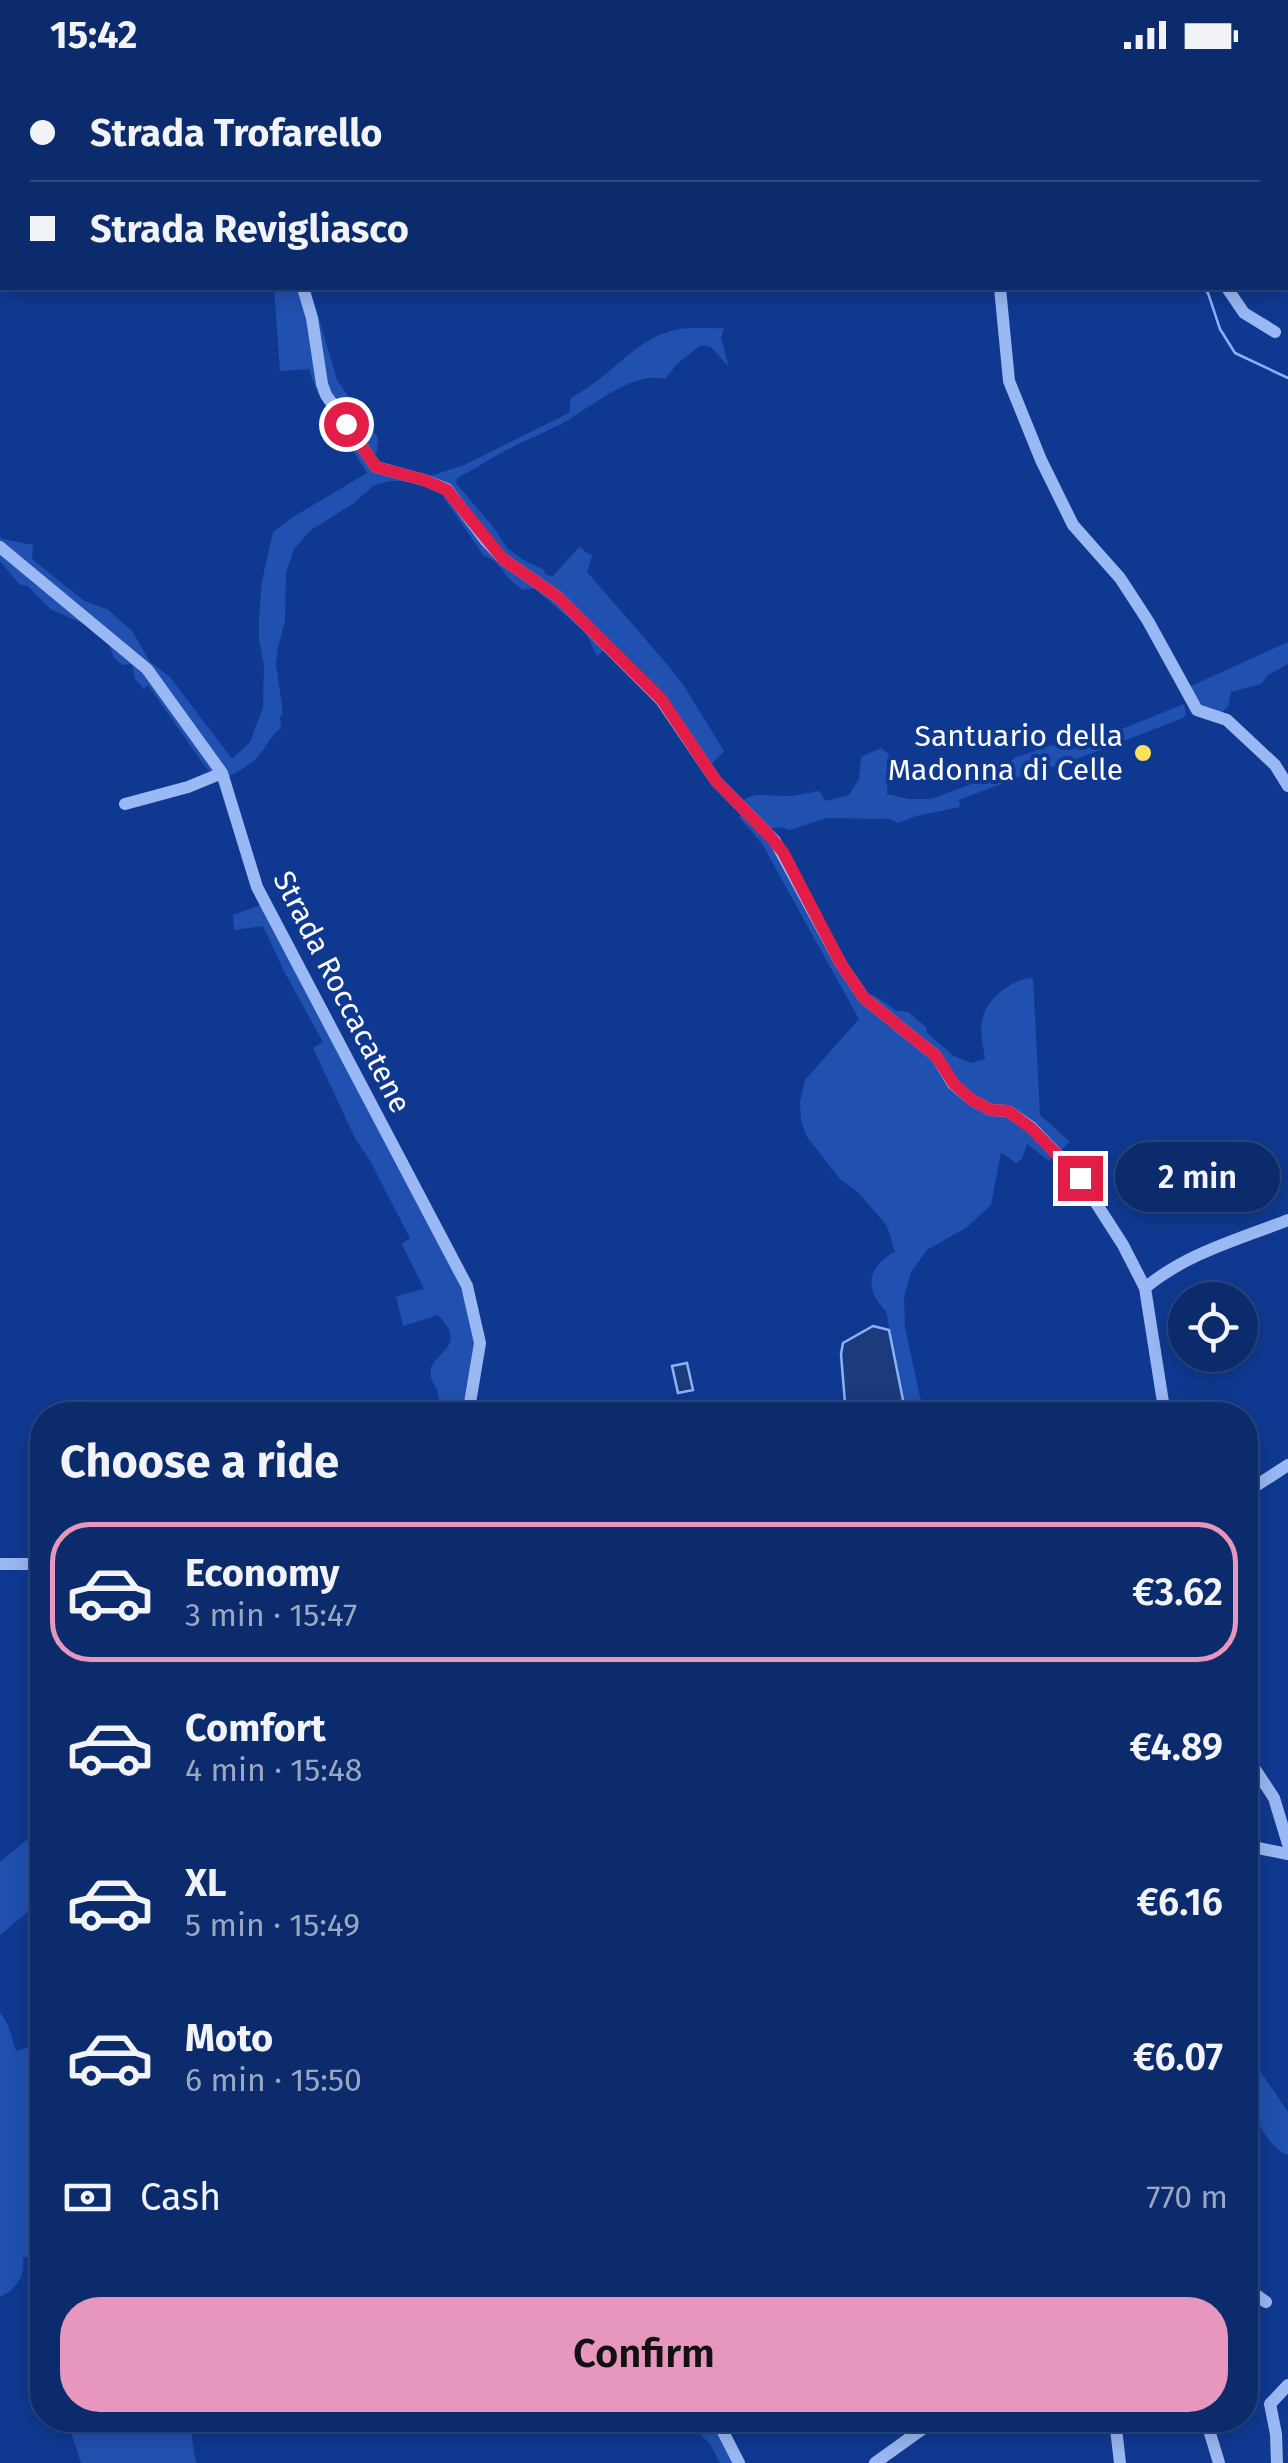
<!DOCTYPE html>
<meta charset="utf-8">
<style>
body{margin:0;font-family:"Fira Sans",sans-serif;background:#143372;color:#f1f3f6;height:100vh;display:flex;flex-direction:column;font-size:38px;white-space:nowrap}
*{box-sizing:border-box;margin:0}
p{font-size:32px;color:#9aa7c2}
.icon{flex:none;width:55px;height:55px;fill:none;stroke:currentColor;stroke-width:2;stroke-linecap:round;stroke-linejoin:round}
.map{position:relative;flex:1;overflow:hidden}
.panel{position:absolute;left:30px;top:1332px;width:1228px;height:1030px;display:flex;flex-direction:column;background:#0b2b6d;border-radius:40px;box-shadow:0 5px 25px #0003,0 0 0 2px #2b4780}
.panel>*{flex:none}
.guide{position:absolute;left:0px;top:0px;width:1290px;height:220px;box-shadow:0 5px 25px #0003,0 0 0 2px #2b4780;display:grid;align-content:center;height:220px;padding:0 30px;background:#0b2b6d}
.controls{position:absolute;left:1168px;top:1212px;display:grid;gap:20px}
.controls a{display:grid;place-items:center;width:90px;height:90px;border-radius:50%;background:#0b2b6d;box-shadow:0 5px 25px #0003,0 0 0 2px #2b4780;font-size:50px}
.end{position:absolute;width:45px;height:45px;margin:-22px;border:12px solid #e11d48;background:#fff;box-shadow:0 0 0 5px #fff}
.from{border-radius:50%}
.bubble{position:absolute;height:70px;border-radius:35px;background:#0b2b6d;box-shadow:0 5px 25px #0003,0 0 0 2px #2b4780;font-size:32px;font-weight:600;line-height:70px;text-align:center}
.guide b{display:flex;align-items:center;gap:35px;height:95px;font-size:38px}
.guide b+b{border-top:2px solid #2b4780}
.guide i{width:25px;height:25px;background:#f1f3f6}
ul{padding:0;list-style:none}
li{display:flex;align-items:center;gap:30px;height:140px;margin:0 20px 15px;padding:0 10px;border:5px solid transparent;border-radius:40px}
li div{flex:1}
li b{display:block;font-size:38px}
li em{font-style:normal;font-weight:600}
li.on{border-color:#e797bd}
li>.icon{width:90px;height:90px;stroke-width:1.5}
h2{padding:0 30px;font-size:45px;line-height:120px}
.pay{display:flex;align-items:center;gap:25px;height:110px;padding:0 30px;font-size:38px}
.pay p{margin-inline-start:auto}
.button{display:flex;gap:20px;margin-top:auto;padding:20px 30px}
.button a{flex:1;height:115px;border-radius:40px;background:#e797bd;color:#111;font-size:40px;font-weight:600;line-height:115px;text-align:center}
.status{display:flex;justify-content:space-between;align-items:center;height:70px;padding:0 50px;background:#0b2b6d;direction:ltr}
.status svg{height:28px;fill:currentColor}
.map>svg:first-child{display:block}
.green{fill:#2051b1}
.water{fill:#1c3b7d;stroke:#8bb1f7;stroke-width:2.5}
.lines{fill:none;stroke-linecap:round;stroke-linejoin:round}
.stream{stroke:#8bb1f7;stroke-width:2.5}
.minor{stroke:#9ab8f3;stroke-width:12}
.route{stroke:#e11d48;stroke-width:12}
.poi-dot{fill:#ffe25c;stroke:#0f3991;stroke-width:4}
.labels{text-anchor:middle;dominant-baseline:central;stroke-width:8;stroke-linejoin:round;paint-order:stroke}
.poi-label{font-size:30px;fill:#fff;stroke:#0f3991;text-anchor:end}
.street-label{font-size:30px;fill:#fff;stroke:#0f3991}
</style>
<div class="status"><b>15:42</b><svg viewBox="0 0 49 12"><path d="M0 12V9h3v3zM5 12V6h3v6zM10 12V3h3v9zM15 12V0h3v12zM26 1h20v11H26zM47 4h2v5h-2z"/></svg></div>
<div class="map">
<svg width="1288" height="2393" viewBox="0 0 1288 2393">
<rect width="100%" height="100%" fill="#0f3991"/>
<!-- green -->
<path class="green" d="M274,218H310L337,310L378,368L377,382L372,385L377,394L427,407L464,395L569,343L571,328C579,323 589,317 597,311C622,292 644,266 676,260C693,256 708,259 724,258L721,268L729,297L711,277L701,275L678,293L665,309C632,300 589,339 561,354C540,365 518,373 498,385C484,392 472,401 457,408L456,413L494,458L507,478L525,491L543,499L546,505L553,506L579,477L592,486L587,502L666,593L684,616L724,681L710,696L610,574L597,586L586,563L534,518L523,520C518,516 510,511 506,505C499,496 497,490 484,486L442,425L429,416L403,411H390L374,415L354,433L311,460L294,479L286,503L285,550L277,582L276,594L283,643L280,647L281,658C271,665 268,674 260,684C249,697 234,704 219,711L204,695L148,615L144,619L135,609L132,594L123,595L114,588L108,571L91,557L50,539L28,516L19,514L0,491V466L2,469L33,475L32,489L84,531L107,539L132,561L150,592L170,607L232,689L250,672L263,638L264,595L259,569V547L262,511L273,462L293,447L367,403L317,322L309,299L280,301Z
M1288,572V594L1268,605L1261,614L1231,622L1228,637L1222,642L1199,637L1188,618L1191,616Z
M1184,634L1186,645L1183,648L1056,697L1048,696L959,730L960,737L916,746L898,753L890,749L827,748L790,760L780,757L770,759L742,734L746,728L756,725L792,726L819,721L826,731L849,725L859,709L861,687L881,678L889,684L887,724L909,729H931L977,712L983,703L1003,697L1016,687L1091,663L1102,667Z
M741,744L772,771L866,934L872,924L897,941L908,942L926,957L928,964L954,986L971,993L985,989C983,975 979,961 983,947C988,928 1014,908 1033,908L1040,1045L1070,1072L1049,1091L1027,1074L1022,1089L1016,1093L1001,1082L991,1135L967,1157L927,1180L911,1202L904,1227L905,1258L924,1345H906L886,1241C864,1220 867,1196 895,1182L888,1159L884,1152L858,1122L840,1109L807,1067L801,1051L800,1032L805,1010L859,949L761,772L739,747Z
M261,835L452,1199L463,1224L475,1278L465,1345H440C439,1337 440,1328 437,1321C436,1316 431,1312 431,1306C427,1281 472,1280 438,1245L403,1256L396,1226L424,1219L402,1174L410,1168L369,1089L356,1070L313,978L323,972L286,905L263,856L234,860L233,845Z
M42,1757V1830L0,1865V1792Z
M0,1942L8,1955L16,1981L42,1972V2188L23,2187C26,2205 16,2220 0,2227Z
M1245,1996L1258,1998L1288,2042V2085C1265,2075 1263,2053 1245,2039Z
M67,2350H189L196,2393H81Z
M699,2350H712L734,2393H720L710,2374L702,2366V2357Z"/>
<!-- water -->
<path class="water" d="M873,1256L889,1260L906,1345H846L841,1284L843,1273Z
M687,1293L693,1320L678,1323L672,1296Z"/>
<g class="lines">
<!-- stream -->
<path class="stream" d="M901,0L902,2
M1203,218L1208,223L1220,259L1235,283L1288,308"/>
<!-- minor -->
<path class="minor" d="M178,0L179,2
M303,218L312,248L322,314L326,325L376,397L424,410L447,419L486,471L503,489L558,527L661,630L716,711L775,771L841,894L864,928L936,986L953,1014L972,1030L991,1040L1008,1041L1031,1057L1080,1108L1123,1175L1145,1218L1165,1345
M1000,218L1009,311L1041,390L1073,455L1120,508L1148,551L1197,640L1227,650L1275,695L1288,716
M1227,218L1244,243L1275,262
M0,477L147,599L222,703L257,817L467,1216L480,1273L468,1345
M125,734L188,717L222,703
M1145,1218C1185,1184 1239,1169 1288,1150
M1245,1423L1288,1395
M0,1494H42
M1245,1684L1274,1728L1288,1774
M1245,1780L1258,1778L1288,1784
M1245,2217L1266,2232
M717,2350L739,2393
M1115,2350L1120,2393
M1206,2350L1219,2393
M875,2393L935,2350
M1277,2393L1276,2364L1270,2334L1288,2315"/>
</g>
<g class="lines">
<!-- route -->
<path class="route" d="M346,354L376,397L424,410L447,420L503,489L558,527L662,630L716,711L768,764L783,782L841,894L864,928L936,986L954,1014L972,1030L991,1040L1008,1041L1031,1058L1080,1108"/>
</g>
<!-- markers -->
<circle class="poi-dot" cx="1143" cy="683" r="10"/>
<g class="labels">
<!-- poi labels -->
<g class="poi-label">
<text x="1123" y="666">Santuario della<tspan x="1123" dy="34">Madonna di Celle</tspan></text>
</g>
<!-- street labels -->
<g class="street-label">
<text transform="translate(342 922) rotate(63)">Strada Roccacatene</text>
</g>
</g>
</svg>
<div class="controls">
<a><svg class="icon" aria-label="locate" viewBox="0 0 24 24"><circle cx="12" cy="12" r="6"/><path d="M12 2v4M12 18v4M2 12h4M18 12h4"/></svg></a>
</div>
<i class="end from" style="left:346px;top:354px"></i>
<i class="end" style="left:1080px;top:1108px"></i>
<div class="bubble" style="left:1115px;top:1072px;width:165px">2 min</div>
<div class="guide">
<b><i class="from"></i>Strada Trofarello</b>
<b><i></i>Strada Revigliasco</b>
</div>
<section class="panel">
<h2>Choose a ride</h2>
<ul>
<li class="on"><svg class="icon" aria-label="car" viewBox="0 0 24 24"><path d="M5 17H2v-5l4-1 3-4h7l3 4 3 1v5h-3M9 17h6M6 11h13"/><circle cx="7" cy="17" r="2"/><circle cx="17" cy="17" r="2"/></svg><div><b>Economy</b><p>3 min · 15:47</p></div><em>€3.62</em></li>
<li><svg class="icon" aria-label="car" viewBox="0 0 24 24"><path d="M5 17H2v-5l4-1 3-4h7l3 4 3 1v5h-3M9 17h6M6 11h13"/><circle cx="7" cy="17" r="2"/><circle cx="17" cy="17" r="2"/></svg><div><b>Comfort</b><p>4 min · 15:48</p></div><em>€4.89</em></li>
<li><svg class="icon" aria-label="car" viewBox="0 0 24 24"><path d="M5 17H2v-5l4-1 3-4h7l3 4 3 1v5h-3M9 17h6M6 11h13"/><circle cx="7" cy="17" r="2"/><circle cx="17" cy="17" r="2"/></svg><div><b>XL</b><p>5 min · 15:49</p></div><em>€6.16</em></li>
<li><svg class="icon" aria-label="car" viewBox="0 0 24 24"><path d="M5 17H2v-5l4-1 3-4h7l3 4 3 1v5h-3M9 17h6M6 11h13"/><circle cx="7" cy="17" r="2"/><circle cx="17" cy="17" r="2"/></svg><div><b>Moto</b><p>6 min · 15:50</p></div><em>€6.07</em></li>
</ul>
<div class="pay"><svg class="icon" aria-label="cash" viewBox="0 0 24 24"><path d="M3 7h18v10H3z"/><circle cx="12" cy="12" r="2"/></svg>Cash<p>770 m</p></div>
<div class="button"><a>Confirm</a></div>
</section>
</div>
